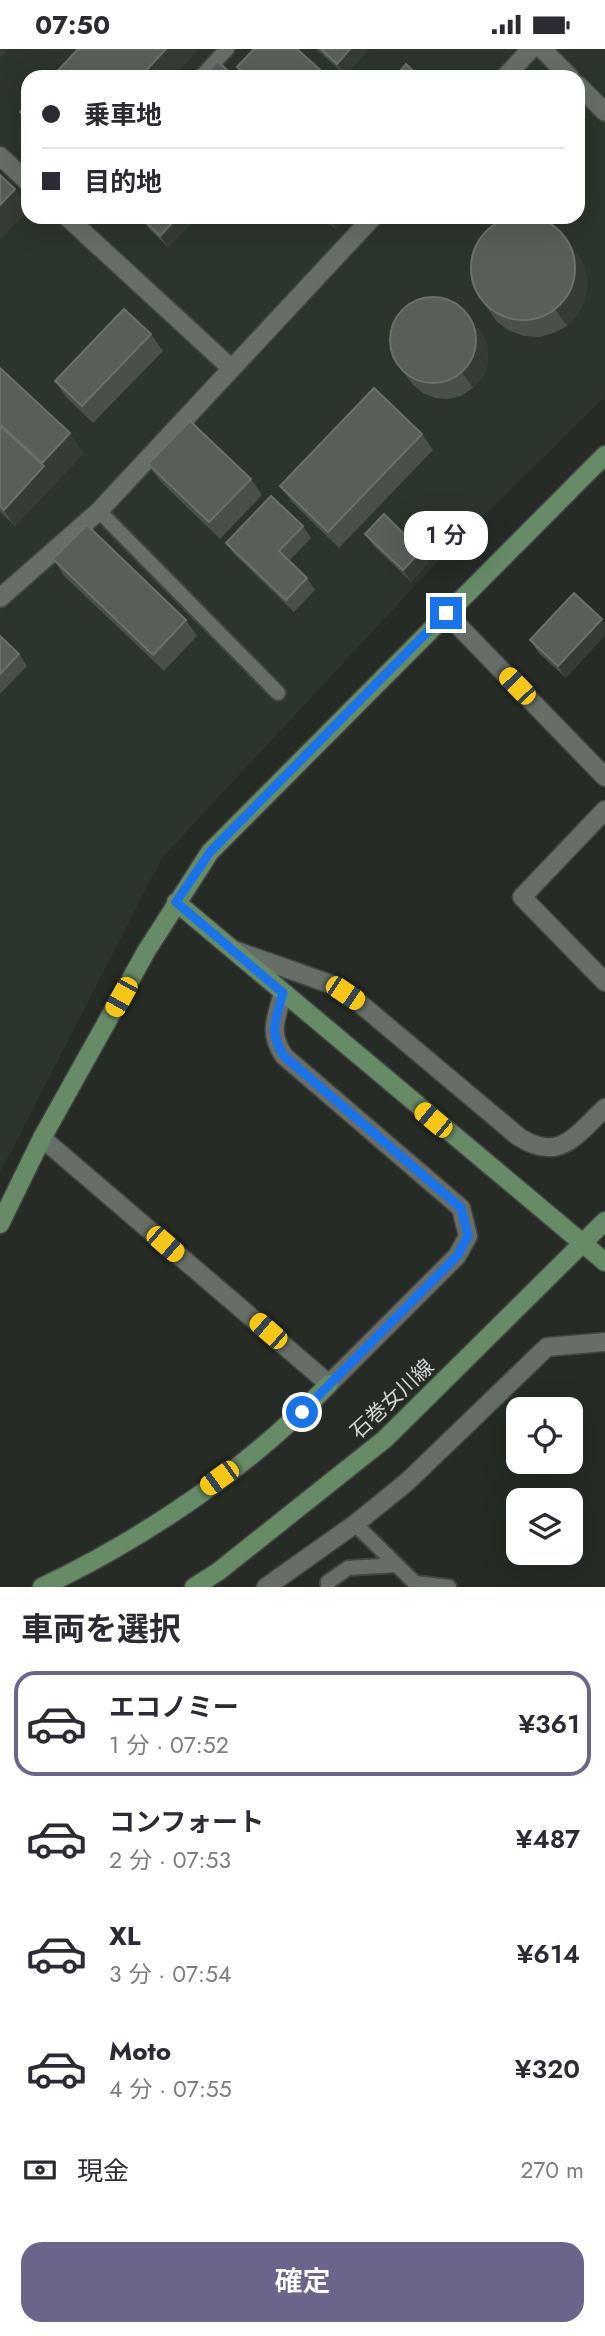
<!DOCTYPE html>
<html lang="ja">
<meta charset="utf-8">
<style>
body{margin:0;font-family:Jost,"Noto Sans JP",sans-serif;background:#f2f2f3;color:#2b2b33;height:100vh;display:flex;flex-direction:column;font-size:26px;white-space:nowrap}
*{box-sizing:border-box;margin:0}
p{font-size:23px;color:#7c7c81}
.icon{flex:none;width:38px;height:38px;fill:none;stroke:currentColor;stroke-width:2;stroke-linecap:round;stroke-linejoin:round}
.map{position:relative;height:1538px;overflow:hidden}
.drawer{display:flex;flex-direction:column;background:#fff;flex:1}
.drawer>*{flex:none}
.hud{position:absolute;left:21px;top:21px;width:564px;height:154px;border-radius:21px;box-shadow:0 7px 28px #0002;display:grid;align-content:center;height:154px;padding:0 21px;background:#fff}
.tools{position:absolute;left:506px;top:1348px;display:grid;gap:14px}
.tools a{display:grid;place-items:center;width:77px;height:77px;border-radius:14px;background:#fff;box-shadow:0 7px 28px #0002;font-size:35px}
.end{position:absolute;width:32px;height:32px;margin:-16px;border:9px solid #1a73e8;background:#fff;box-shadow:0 0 0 4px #fff}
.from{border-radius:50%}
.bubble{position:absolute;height:49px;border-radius:21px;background:#fff;box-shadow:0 7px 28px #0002;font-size:23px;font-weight:600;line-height:49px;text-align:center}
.car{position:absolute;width:21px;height:42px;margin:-21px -10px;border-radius:9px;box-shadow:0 0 5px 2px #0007;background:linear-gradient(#f5c518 24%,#345 0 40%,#f5c518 0 76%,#345 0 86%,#f5c518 0)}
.hud b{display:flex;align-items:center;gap:24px;height:66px;font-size:26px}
.hud b+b{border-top:2px solid #e1e1e2}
.hud i{width:18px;height:18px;background:#2b2b33}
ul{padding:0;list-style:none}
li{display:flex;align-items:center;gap:21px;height:105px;margin:0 14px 10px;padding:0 7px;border:4px solid transparent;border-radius:21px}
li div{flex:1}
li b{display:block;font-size:26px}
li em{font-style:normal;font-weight:600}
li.selected{border-color:#6c648b}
li>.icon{width:63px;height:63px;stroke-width:1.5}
h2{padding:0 21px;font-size:32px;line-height:84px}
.pay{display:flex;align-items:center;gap:18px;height:77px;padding:0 21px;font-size:26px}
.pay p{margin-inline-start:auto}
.primary-button{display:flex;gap:14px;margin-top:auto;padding:14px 21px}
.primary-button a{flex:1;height:80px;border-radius:21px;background:#6c648b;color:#fff;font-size:28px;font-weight:600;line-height:80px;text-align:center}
.status{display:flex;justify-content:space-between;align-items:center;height:49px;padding:0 35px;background:#fff;direction:ltr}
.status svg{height:19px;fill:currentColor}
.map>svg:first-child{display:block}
.built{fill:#2b352b;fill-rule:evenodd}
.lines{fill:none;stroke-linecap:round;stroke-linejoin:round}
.lane-casing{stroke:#424642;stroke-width:18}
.street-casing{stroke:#424642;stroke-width:21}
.secondary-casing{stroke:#424642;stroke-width:21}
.lane{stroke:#676d67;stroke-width:14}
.street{stroke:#676d67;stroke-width:18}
.secondary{stroke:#678b67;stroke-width:18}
.wall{fill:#4a4f4a}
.shaded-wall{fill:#363b36}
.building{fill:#595e59;stroke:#6c706c;stroke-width:2}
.route{stroke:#1a73e8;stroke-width:9}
.labels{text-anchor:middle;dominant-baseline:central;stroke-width:6;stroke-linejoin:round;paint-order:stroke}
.street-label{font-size:21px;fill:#d3d6d3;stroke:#262b26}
</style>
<div class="status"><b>07:50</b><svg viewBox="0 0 49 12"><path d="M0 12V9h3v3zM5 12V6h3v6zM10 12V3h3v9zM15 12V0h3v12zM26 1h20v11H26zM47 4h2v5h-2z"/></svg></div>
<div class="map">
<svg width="605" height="1538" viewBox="0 0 605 1538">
<rect width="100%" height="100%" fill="#262b26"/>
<!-- built -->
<path class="built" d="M0,0H605V348L438,512L162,809L0,1124ZM28,28H578V168H28Z"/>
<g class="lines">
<defs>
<path id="lane" d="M201,28L227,0
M99,462L278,644
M355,1475L415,1534L449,1538
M328,1538V1533L348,1519L397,1516"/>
<path id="street" d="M542,0L570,28
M505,28L531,0
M578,36L605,63
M0,107L28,133
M67,168L231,319
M0,549L99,462L373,168
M446,564L605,728
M605,761L522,848L605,933
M234,901L333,936L357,952L519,1088C560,1114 576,1086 605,1059
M42,1089L329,1335L457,1207L468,1187L461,1159L284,1007C268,983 276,970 283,944
M266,1538L355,1475L407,1433L547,1298L605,1293"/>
<path id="secondary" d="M176,853L605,1213
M0,1175L42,1089L147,901L210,803L605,406
M42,1538C145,1489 250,1418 329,1335
M194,1538L219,1522L385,1390L605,1172"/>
</defs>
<!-- lane casing -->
<use href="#lane" class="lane-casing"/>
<!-- street casing -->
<use href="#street" class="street-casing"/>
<!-- secondary casing -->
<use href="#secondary" class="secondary-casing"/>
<!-- lane -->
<use href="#lane" class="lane"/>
<!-- street -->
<use href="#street" class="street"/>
<!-- secondary -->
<use href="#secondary" class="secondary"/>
</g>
<!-- wall -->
<path class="wall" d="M316,0H369L345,26Z
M143,168H197L168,198L150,181L142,169Z
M322,168H347L336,180Z
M580,209L586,223L587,238L584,253L577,266L567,277L554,284L539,288L524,287L510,282L497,273L477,245Z
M478,279L485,290L488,303L487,317L482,329L473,339L461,347L448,350L435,349L423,344L412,335L401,319Z
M151,285L163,302L93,374L66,348L55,332Z
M0,319L84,404L15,477L0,463Z
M422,385L433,401L339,499L292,453L280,437Z
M148,415L251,430L262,446L220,490L160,432Z
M303,477L311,489L289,512L307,529L315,541L294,563L234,505L226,494Z
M365,485L421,502L429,513L411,533L373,496Z
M53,510L186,571L197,587L164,622L64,527Z
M574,544L566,629L538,603L530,591Z
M0,587L19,605L27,617L0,645Z"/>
<!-- shaded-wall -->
<path class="shaded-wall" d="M0,0H9L0,9Z
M166,0H199L173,28H140Z
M350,0H369L345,26L337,15Z
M15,140L28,159V161L0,191V156Z
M178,168H197L168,198L160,187Z
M327,168H347L336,180Z
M569,192L580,209L586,223L587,238L584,253L577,266L567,277L555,260Z
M466,262L485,290L488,303L487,317L482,329L473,339L462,323Z
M70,384L84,404L56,434L42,414Z
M44,417L56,434L15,477L4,461Z
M421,502L429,513L411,533L403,521Z
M602,570L605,575V587L566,629L558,617Z"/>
<!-- building -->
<path class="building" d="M78,0H166L140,28H52Z
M254,0H297L326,26L324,28H248L237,18Z
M321,0H350L337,15Z
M217,12L232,25L229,28H214L208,22Z
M406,15L420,28H395Z
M28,54V70L20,63Z
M0,126L15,140L0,156Z
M471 219a52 52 0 1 1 104 0a52 52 0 1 1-104 0Z
M143,168H178L160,187L142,169Z
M390 291a43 43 0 1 1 86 0a43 43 0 1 1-86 0Z
M124,260L151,285L82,357L55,332Z
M0,319L70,384L42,414L0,375Z
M374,339L422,385L328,483L280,437Z
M190,372L251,430L209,473L148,415Z
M0,377L44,417L4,461L0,457Z
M271,447L303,477L279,502L307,529L286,551L226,494Z
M384,465L421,502L403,521L365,485Z
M87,476L186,571L153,606L53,510Z
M574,544L602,570L558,617L530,591Z
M0,587L19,605L0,625Z"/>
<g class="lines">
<!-- route -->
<path class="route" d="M302,1363L457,1207L468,1187L461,1159L284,1007C268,983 276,970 283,944L176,853L210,803L446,564"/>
</g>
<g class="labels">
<!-- street labels -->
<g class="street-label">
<text transform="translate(392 1350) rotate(-43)">石巻女川線</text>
</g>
</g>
</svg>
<div class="tools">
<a><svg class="icon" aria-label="locate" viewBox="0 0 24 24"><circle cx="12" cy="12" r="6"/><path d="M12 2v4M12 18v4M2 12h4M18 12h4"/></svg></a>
<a><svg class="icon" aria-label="layers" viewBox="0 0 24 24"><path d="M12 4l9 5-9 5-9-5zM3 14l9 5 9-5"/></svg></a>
</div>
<i class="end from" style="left:302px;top:1363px"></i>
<i class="end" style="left:446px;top:564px"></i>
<div class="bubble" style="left:404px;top:462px;width:84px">1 分</div>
<i class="car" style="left:517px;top:637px;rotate:316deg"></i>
<i class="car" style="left:345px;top:944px;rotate:124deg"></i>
<i class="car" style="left:121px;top:948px;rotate:209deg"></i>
<i class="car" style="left:433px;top:1071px;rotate:310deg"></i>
<i class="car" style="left:165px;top:1195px;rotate:131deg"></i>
<i class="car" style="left:268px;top:1282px;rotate:311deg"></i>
<i class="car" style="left:219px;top:1429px;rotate:234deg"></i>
<div class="hud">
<b><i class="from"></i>乗車地</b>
<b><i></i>目的地</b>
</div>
</div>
<section class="drawer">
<h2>車両を選択</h2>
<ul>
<li class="selected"><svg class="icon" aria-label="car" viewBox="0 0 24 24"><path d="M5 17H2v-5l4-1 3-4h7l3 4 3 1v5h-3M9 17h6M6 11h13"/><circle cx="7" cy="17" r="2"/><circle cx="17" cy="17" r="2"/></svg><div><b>エコノミー</b><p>1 分 · 07:52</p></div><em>¥361</em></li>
<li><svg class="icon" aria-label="car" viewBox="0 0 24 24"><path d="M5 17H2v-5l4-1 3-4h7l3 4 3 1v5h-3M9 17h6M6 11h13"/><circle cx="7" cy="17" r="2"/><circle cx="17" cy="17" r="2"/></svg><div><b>コンフォート</b><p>2 分 · 07:53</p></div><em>¥487</em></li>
<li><svg class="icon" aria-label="car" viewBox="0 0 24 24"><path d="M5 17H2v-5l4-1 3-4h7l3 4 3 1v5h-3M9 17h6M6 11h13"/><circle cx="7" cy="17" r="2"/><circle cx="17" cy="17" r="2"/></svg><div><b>XL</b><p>3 分 · 07:54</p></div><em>¥614</em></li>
<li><svg class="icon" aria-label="car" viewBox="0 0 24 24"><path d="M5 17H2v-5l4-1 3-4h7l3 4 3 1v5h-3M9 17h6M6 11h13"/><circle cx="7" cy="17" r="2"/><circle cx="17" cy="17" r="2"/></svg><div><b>Moto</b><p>4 分 · 07:55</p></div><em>¥320</em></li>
</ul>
<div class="pay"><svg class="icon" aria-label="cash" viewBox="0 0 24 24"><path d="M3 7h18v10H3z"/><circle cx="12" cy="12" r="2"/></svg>現金<p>270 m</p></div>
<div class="primary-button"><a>確定</a></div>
</section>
